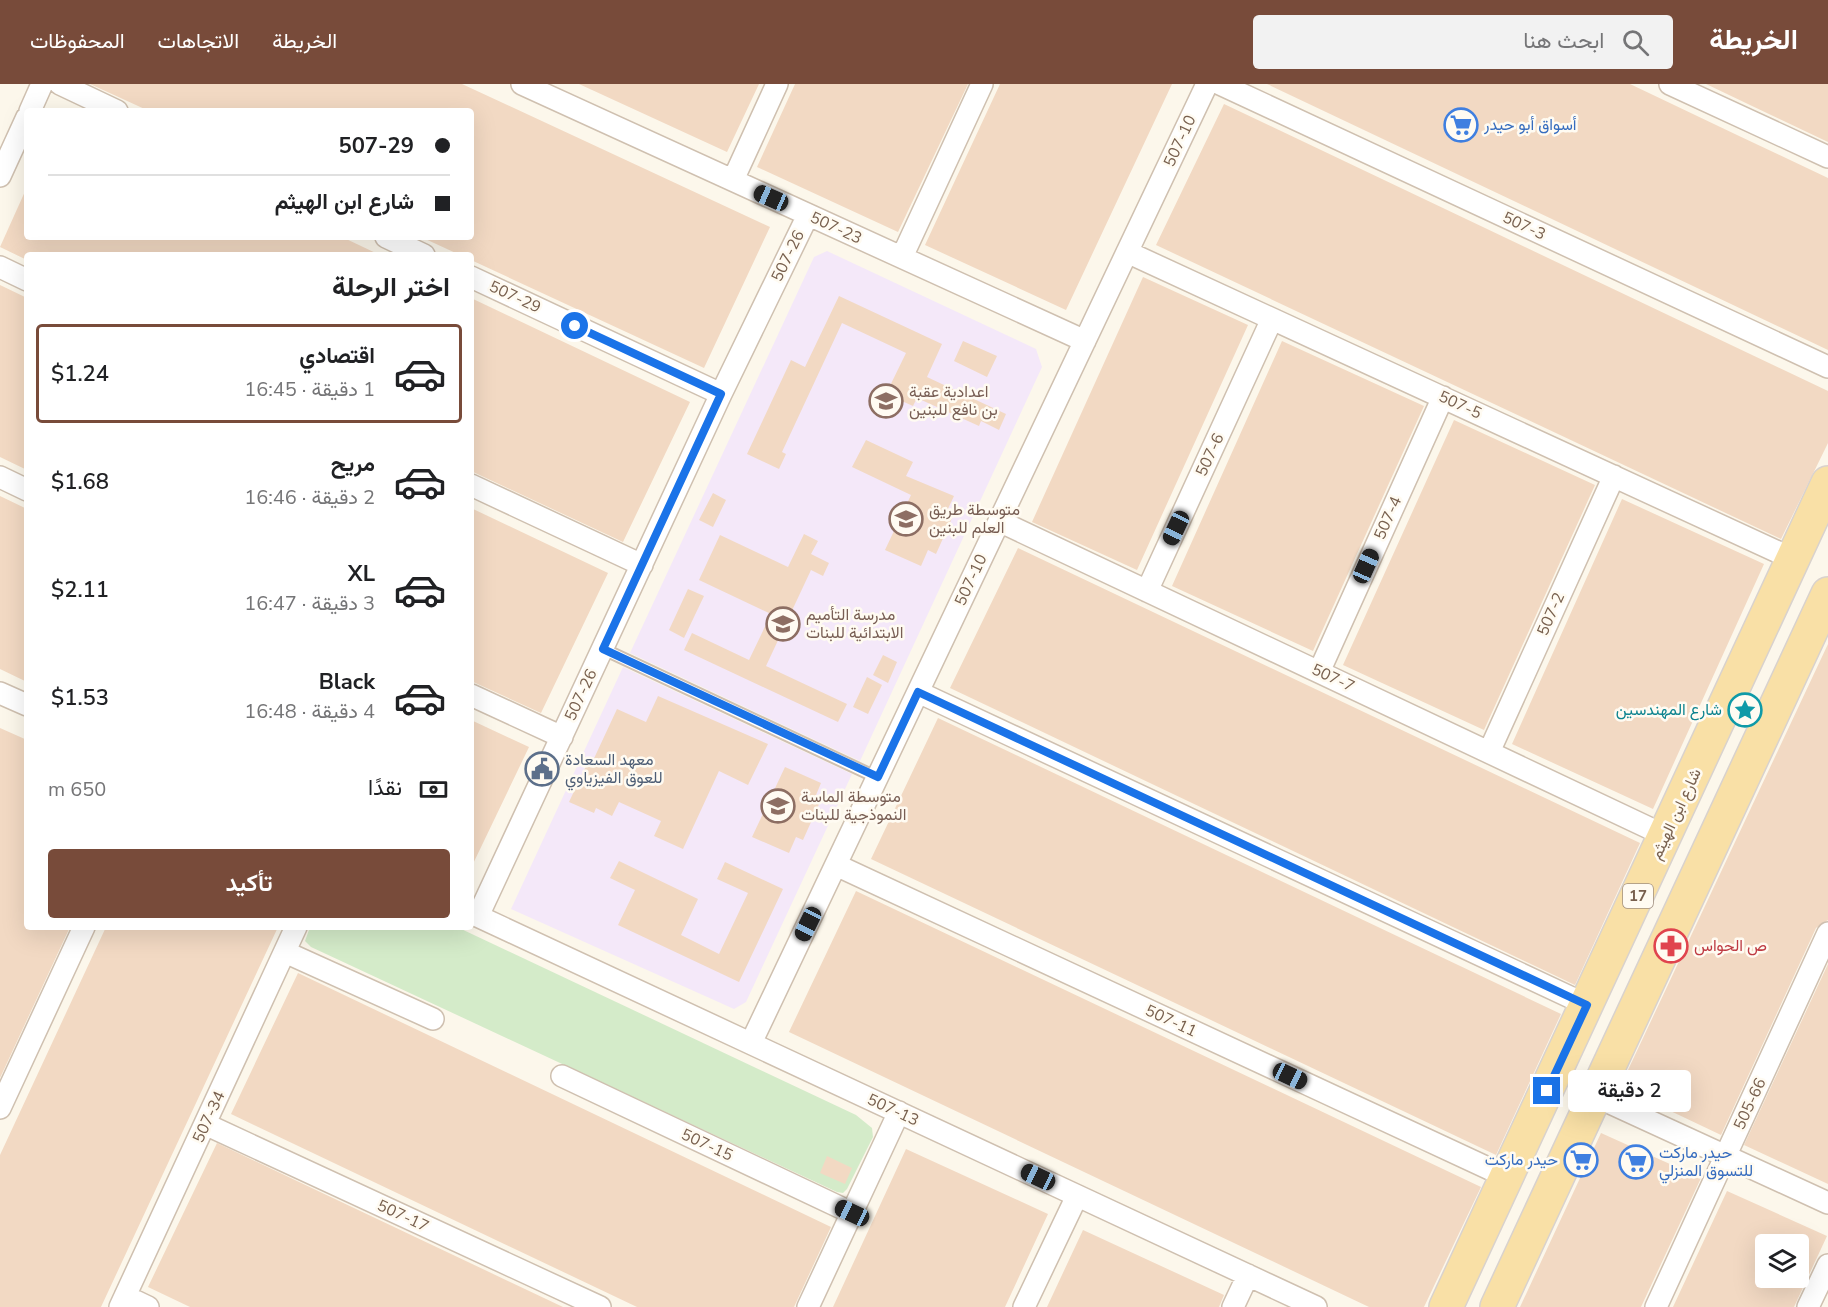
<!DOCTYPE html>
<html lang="ar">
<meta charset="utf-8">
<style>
body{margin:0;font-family:"Nunito Sans",Vazirmatn,sans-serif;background:#f2f2f2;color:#202124;direction:rtl;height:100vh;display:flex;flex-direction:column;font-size:22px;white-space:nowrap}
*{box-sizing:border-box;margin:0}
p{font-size:20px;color:#757577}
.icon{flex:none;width:33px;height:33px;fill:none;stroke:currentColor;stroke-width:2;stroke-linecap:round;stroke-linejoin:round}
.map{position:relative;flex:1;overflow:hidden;direction:ltr}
.drawer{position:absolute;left:24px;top:168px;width:450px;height:678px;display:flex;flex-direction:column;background:#fff;border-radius:6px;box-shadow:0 6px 24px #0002;direction:rtl}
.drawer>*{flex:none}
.banner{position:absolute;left:24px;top:24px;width:450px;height:132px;border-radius:6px;box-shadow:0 6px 24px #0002;direction:rtl;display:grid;align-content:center;height:132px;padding:0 24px;background:#fff}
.fabs{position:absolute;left:1755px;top:1150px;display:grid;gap:12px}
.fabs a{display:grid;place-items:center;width:54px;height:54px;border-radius:6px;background:#fff;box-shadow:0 6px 24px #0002;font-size:30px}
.end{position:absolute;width:27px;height:27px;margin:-14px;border:8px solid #1a73e8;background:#fff;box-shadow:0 0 0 3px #fff}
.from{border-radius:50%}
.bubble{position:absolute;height:42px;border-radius:6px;background:#fff;box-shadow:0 6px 24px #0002;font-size:20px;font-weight:600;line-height:42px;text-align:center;direction:rtl}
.car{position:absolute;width:18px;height:36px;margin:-18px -9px;border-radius:8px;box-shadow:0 0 4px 2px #0007;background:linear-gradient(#222 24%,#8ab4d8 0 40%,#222 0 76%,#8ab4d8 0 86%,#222 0)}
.banner b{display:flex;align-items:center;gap:21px;height:57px;font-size:22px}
.banner b+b{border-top:2px solid #e0e0e0}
.banner i{width:15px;height:15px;background:#202124}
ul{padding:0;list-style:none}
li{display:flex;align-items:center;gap:18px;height:99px;margin:0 12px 9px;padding:0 12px;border:3px solid transparent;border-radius:6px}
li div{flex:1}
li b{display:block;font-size:22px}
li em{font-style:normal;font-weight:600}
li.current{border-color:#784b3a}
li>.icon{width:54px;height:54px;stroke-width:1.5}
h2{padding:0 24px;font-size:27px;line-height:72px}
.pay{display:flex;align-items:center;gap:15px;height:66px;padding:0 24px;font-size:22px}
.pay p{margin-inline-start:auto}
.action{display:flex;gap:12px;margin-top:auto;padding:12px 24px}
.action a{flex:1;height:69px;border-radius:6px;background:#784b3a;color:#fff;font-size:24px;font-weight:600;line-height:69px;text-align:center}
header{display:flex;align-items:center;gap:36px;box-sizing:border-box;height:84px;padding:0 30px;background:#784b3a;color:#fff}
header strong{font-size:28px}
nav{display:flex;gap:33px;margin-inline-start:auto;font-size:21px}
.search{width:420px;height:54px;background:#f2f2f2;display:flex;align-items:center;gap:15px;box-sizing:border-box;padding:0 21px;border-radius:6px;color:#757577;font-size:22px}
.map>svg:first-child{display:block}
.education{fill:#f4e8f9}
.green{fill:#d4ebc9}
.building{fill:#f2d9c3;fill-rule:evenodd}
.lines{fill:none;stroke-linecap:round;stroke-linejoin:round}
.lane-casing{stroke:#cfc0b0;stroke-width:14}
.street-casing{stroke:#cfc0b0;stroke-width:24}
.primary-casing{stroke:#d9d2cd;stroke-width:36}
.lane{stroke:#fff;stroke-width:10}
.street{stroke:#fff;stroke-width:21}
.primary{stroke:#f9e0a6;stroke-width:33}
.route{stroke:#1a73e8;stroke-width:8}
.labels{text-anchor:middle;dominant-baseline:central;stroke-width:5;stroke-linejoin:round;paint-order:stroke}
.shield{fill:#fffbf2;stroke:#a08e7f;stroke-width:1.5}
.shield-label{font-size:15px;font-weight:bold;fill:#78604e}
.shop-label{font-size:16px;fill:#366cbe;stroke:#fffbf2;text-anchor:start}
.street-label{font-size:16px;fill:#78604e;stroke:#fffbf2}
.education-label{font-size:16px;fill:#785e54;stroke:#fffbf2;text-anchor:start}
.culture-label{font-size:16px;fill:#0d838f;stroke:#fffbf2;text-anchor:end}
.service-label{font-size:16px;fill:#4e5e75;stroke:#fffbf2;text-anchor:start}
.health-label{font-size:16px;fill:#be3a42;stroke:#fffbf2;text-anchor:start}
</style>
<header>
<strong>الخريطة</strong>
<div class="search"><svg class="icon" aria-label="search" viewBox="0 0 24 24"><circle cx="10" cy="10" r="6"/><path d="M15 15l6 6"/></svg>ابحث هنا</div>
<nav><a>الخريطة</a><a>الاتجاهات</a><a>المحفوظات</a></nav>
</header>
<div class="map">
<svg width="1828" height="1223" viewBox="0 0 1828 1223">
<rect width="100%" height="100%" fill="#fcf7eb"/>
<!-- education -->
<path class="education" d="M827,167L1036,265L1042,283L860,677L630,569L814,173Z
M623,583L852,690L746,918L734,925L511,825Z"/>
<!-- green -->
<path class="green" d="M310,843H457L856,1031L872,1044L873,1053L847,1105L843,1109L837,1108L311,863L305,857Z"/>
<!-- building -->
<path class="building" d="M90,0H462L770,143L704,284L471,176V171H460L421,153H471V27H149Z
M579,0H759L727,68Z
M795,0H968L898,148L757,83Z
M1000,0H1172L1066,226L925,161Z
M1267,0H1630L1737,51L1828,94V266Z
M1706,0H1828V58L1750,21Z
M1224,20L1828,307V359L1781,455L1156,161Z
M27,103V153H342L380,171H27V176L0,163Z
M1143,193L1248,241L1137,486L1032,438Z
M0,201L27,214V386L0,373Z
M839,212L942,260L927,293L1006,330L999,346L981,337L979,342L917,314L913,322L886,310L906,269L842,239L782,368L786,370L779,385L747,370L791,276L805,283Z
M471,214L690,318L623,458L471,387Z
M963,257L997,272L987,293L954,277Z
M1282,257L1424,322L1313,567L1172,502Z
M1454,336L1595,401L1484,646L1343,581Z
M866,356L913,378L906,392L954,412L946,429L953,432L936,470L928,466L921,482L885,466L911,411L852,383Z
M713,409L726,416L713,443L699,436Z
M0,412L27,425V598L0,585Z
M1622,415L1764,480L1653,725L1512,660Z
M471,424L608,489L541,629L471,597Z
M804,450L818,457L811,470L829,479L823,492L811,486L766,582L847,620L838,638L684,566L692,549L749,576L771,530L699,496L720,451L788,483Z
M1018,464L1640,759L1575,901L950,604Z
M688,505L704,512L684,554L669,546Z
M1828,560V836L1816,844L1721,1051L1620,1003Z
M883,571L897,578L888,599L873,591Z
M867,593L882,601L868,630L853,623Z
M658,612L768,660L748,701L719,687L683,765L654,752L661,737L619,718L612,732L596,724L594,729L569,718L586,682L590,683L617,625L646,638Z
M938,634L1561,930L1496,1071L871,775Z
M471,636L529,663L471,784Z
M0,644L27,656V843H70L0,994Z
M785,683L821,699L814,716L820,718L803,756L796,753L789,769L752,753Z
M619,777L698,815L681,851L719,870L748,809L717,795L725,778L783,805L739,898L618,841L635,806L610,794Z
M856,807L1481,1103L1424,1223H1369L789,948Z
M106,843H278L101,1223H0V1071Z
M1828,880V1100L1744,1061Z
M298,889L831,1143L794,1223H637L231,1030Z
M1601,1049L1701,1094L1641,1223H1520Z
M217,1059L297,1097L563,1223H190L148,1203Z
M906,1065L1048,1130L1005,1223H833Z
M827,1072L852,1084L845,1100L820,1089Z
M1727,1107L1827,1152L1794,1223H1673ZM1766,1161H1798V1194H1766Z
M1083,1146L1224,1211L1219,1223H1047Z"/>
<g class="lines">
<defs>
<path id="lane" d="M603,565L878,694"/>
<path id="street" d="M60,0L117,27
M522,0L1085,257
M1220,0L1828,283
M1670,0L1828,73
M30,27L42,0
M0,92L27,33
M733,96L777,0
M386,153L424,171
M1127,168L1793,475
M902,173L982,0
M0,183L27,196
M471,193L721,310
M0,393L27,406
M471,401L642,481
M999,437L1666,752
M1147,507L1272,235
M1319,588L1443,313
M918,608L1587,921
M0,609L27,621
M471,611L562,653
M1489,668L1614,392
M836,781L1507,1093
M471,829L1316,1223
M478,832L721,310L808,131
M285,868L433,935
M751,959L1207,0
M562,992L852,1129
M1595,1012L1828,1119
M0,1024L84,843
M205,1040L600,1223
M125,1212L148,1223
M120,1223L296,843
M808,1223L899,1028
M1024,1223L1077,1112
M1233,1223L1248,1191
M1656,1223L1828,849
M1808,1223L1828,1181"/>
<path id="primary" d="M1446,1223L1828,399
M1497,1223L1828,510"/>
</defs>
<!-- lane casing -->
<use href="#lane" class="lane-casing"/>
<!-- street casing -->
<use href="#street" class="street-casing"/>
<!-- primary casing -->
<use href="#primary" class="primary-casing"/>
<!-- lane -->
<use href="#lane" class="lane"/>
<!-- street -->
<use href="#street" class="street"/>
<!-- primary -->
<use href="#primary" class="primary"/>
</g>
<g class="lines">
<!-- route -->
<path class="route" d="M575,242L721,310L603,565L878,693L918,608L1587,921L1547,1007"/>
</g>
<!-- icons -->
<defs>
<symbol id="supermarket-ring" viewBox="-11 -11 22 22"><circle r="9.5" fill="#fffbf2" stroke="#3f7fe0" stroke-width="1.5"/><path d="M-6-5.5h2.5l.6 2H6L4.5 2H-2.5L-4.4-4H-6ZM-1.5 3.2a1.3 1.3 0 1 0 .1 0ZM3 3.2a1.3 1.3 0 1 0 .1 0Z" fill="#3f7fe0"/></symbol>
<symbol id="school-ring" viewBox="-11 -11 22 22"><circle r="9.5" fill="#fffbf2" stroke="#8d6e63" stroke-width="1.5"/><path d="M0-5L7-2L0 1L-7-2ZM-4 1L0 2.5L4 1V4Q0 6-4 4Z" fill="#8d6e63"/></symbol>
<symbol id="sight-ring" viewBox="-11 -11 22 22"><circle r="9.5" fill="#fffbf2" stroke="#0f9aa8" stroke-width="1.5"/><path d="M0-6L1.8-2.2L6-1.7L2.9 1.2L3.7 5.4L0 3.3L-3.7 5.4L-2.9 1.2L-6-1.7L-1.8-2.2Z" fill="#0f9aa8"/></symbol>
<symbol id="civic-ring" viewBox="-11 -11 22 22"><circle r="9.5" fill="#fffbf2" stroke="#5c6f8a" stroke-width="1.5"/><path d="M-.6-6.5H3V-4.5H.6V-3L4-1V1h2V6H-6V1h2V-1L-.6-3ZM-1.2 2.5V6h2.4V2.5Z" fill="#5c6f8a"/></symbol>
<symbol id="pharmacy-ring" viewBox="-11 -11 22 22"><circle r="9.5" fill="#fffbf2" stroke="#e0444e" stroke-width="1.5"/><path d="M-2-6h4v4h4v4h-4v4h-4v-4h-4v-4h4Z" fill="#e0444e"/></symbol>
</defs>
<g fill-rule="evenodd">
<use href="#supermarket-ring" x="1442" y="22" width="38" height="38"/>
<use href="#school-ring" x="867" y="298" width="38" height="38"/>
<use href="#school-ring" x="887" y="416" width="38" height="38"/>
<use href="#school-ring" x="764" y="521" width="38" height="38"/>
<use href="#sight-ring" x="1726" y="607" width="38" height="38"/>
<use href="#civic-ring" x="523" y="666" width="38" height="38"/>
<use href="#school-ring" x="759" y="703" width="38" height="38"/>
<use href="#pharmacy-ring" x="1652" y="843" width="38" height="38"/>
<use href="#supermarket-ring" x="1562" y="1057" width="38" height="38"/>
<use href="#supermarket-ring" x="1617" y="1059" width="38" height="38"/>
</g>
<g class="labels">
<!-- shield labels -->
<rect class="shield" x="1623" y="800" width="30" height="24" rx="4.5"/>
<g class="shield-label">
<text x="1638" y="812">17</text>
</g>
<!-- shop labels -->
<g class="shop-label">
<text x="1484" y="41">أسواق أبو حيدر</text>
<text x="1659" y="1069">حيدر ماركت<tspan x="1659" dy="18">للتسوق المنزلي</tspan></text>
<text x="1558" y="1076" text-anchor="end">حيدر ماركت</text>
</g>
<!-- street labels -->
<g class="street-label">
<text transform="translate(1180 57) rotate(-65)">507-10</text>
<text transform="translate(1524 142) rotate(25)">507-3</text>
<text transform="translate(836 144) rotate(25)">507-23</text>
<text transform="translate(788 172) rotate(-64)">507-26</text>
<text transform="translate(515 213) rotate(25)">507-29</text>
<text transform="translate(1460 321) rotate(25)">507-5</text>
<text transform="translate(1210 371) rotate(-65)">507-6</text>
<text transform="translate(1388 434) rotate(-66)">507-4</text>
<text transform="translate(971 496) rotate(-65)">507-10</text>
<text transform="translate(1551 530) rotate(-66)">507-2</text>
<text transform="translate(1333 594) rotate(25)">507-7</text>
<text transform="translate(581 611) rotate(-65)">507-26</text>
<text transform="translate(1676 730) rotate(-65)">شارع ابن الهيثم</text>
<text transform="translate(1171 937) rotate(25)">507-11</text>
<text transform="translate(1750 1020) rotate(-65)">505-66</text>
<text transform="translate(893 1026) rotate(25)">507-13</text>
<text transform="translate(209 1033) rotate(-65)">507-34</text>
<text transform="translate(707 1061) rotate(25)">507-15</text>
<text transform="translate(403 1132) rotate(25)">507-17</text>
</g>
<!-- education labels -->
<g class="education-label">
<text x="909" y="308">اعدادية عقبة<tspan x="909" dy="18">بن نافع للبنين</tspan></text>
<text x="929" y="426">متوسطة طريق<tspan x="929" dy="18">العلم للبنين</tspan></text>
<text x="806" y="531">مدرسة التأميم<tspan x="806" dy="18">الابتدائية للبنات</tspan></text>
<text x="801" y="713">متوسطة الماسة<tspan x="801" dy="18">النموذجية للبنات</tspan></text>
</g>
<!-- culture labels -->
<g class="culture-label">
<text x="1722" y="626">شارع المهندسين</text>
</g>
<!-- service labels -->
<g class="service-label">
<text x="565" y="676">معهد السعادة<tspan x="565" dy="18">للعوق الفيزياوي</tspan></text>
</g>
<!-- health labels -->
<g class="health-label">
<text x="1694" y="862">ص الحواس</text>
</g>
</g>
</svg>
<div class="fabs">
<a><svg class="icon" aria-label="layers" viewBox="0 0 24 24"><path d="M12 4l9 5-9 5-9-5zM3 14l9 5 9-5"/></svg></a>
</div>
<i class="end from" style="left:575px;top:242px"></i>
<i class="end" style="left:1547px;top:1007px"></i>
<div class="bubble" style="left:1568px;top:986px;width:123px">2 دقيقة</div>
<i class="car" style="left:771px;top:114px;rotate:294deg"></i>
<i class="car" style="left:1176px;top:444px;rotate:205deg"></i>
<i class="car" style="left:1366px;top:482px;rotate:24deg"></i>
<i class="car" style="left:808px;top:840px;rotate:206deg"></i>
<i class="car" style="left:1290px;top:992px;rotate:115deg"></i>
<i class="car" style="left:1038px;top:1093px;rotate:295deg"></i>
<i class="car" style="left:852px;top:1129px;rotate:295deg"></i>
<div class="banner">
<b><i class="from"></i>507-29</b>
<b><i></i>شارع ابن الهيثم</b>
</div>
<section class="drawer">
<h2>اختر الرحلة</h2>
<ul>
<li class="current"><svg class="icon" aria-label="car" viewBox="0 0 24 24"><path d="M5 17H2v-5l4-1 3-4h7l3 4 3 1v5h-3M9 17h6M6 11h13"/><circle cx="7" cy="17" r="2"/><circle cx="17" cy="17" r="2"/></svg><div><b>اقتصادي</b><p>1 دقيقة · 16:45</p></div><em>$1.24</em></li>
<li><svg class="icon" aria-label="car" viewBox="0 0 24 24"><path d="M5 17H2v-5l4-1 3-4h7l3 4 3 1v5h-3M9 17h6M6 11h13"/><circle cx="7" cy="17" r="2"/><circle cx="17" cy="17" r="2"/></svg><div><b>مريح</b><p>2 دقيقة · 16:46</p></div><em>$1.68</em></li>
<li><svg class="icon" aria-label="car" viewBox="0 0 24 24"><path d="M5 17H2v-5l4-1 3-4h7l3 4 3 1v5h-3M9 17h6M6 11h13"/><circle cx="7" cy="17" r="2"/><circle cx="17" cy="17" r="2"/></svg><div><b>XL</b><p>3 دقيقة · 16:47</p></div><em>$2.11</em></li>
<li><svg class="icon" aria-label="car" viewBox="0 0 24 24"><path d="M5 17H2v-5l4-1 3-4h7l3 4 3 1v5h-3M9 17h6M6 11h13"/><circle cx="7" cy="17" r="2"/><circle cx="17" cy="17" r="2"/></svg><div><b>Black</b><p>4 دقيقة · 16:48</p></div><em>$1.53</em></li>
</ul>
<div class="pay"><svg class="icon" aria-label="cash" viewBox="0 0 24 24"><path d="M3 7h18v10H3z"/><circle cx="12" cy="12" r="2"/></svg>نقدًا<p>650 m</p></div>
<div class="action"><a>تأكيد</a></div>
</section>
</div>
